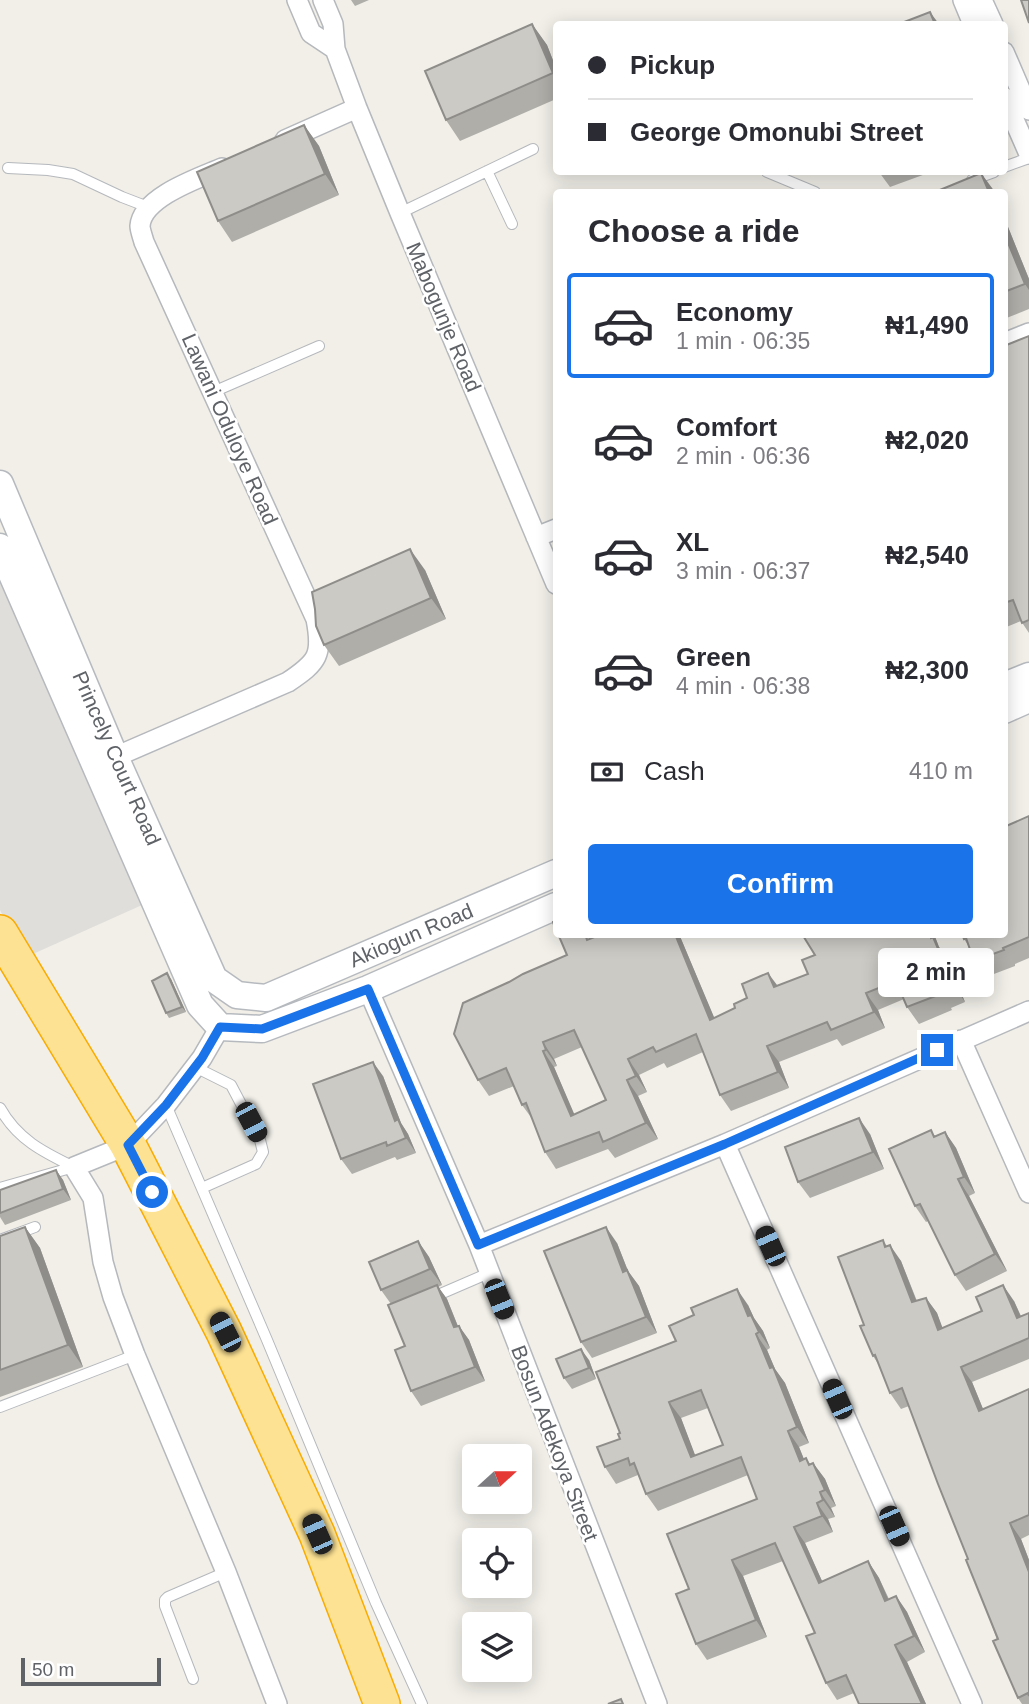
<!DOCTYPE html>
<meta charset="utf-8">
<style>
body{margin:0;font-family:Helvetica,sans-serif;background:#f7f7f7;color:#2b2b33;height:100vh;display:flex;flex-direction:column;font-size:26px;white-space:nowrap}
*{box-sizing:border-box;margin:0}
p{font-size:23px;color:#7c7c81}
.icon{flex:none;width:38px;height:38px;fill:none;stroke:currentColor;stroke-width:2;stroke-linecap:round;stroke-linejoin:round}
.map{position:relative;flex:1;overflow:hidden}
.drawer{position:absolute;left:553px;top:189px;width:455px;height:749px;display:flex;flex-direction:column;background:#fff;border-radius:7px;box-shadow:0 4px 18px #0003}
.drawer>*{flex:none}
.banner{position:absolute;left:553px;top:21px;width:455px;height:154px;border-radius:7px;box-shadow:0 4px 18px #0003;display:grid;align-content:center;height:154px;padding:0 35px;background:#fff}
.needle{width:46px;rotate:69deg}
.tools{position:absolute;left:462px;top:1444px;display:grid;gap:14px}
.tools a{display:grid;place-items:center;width:70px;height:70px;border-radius:7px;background:#fff;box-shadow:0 4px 18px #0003;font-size:35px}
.scale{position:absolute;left:21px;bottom:18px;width:140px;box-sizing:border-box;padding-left:7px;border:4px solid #5f6368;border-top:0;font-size:19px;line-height:24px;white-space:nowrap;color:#5f6368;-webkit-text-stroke:5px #fff;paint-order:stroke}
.end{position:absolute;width:32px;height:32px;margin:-16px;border:9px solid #1a73e8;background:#fff;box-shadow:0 0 0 4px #fff}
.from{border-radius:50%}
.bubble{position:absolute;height:49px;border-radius:7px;background:#fff;box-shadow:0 4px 18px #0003;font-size:23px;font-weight:800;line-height:49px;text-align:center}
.car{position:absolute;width:21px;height:42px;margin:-21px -10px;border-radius:9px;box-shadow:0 0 5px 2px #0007;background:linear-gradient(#222 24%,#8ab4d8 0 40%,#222 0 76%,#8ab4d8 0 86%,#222 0)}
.banner b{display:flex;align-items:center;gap:24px;height:66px;font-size:26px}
.banner b+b{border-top:2px solid #e1e1e2}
.banner i{width:18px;height:18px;background:#2b2b33}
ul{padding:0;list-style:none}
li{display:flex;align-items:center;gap:21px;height:105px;margin:0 14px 10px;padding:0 21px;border:4px solid transparent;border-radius:7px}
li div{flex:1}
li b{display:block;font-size:26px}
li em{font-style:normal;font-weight:800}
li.on{border-color:#1a73e8}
li>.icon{width:63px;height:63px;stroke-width:1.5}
h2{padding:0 35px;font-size:32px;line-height:84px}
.pay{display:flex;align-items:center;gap:18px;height:77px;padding:0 35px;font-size:26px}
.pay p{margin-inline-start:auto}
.cta{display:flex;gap:14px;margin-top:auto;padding:14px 35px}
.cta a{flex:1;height:80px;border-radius:7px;background:#1a73e8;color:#fff;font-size:28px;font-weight:800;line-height:80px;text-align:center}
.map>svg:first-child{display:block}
.industrial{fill:#e0deda}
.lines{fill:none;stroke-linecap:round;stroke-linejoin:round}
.lane-casing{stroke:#b5b8bc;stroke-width:12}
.street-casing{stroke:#b5b8bc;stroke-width:22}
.secondary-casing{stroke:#b6babf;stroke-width:29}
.highway-casing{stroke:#f9ab00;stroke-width:38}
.lane{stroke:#fff;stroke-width:10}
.street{stroke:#fff;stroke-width:19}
.secondary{stroke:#fff;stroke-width:26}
.highway{stroke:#fde293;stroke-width:35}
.wall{fill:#afaea9;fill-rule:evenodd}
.shaded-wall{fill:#8f8d8a}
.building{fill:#cccac5;stroke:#8f8d8a;stroke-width:2;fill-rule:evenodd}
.route{stroke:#1a73e8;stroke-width:9}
.labels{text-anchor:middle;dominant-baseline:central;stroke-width:5;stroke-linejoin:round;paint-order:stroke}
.street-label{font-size:21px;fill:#5f6368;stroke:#fff}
</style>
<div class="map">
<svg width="1029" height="1704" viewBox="0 0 1029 1704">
<rect width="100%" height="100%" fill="#f1efe8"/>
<!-- industrial -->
<path class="industrial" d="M0,563L151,901L24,958L0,910Z"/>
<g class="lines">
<defs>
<path id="lane" d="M1004,167L1029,158
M8,168L48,170L73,174L122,197L148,207
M487,171L512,224
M767,172L815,192
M972,180L994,172
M400,213L533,149
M213,392L319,346
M195,1067L231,1085L260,1140L263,1152L256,1164L202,1188
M166,1105L267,1340L376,1603L422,1704
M0,1108C17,1139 43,1152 74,1167
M0,1188L74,1167
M0,1240L35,1227
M431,1298L489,1273
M0,1407L135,1355
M193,1679L165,1606V1600L168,1597L226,1572"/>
<path id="street" d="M297,0L311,33L335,49
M323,0L333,24L335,49L357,108L400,213L556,584
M963,0L973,24
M982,0L993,24
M1004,52L1029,110
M1004,97L1029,154
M285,140L357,108
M1004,343L1029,333
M536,537L556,529
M115,757L288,682C318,662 323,655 316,619L144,242C143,238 140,230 140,226C142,197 199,178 222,168
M368,989L479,1245L657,1704
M220,1027L202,1058L166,1105L128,1145L74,1167L93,1198L103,1262L113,1297L135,1355L226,1572L277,1704
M961,1040L1029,1193
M725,1144L972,1704
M479,1245L725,1144L1029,1011"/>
<path id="secondary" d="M0,484L115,757L214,979L237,995L266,998L556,873
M0,547L200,1005L220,1027L262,1029L368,989L556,906
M1004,686L1029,676
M1004,710L1029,699"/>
<path id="highway" d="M0,933L128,1145L224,1332L317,1534L382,1704"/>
</defs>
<!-- lane casing -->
<use href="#lane" class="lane-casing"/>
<!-- street casing -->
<use href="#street" class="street-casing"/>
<!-- secondary casing -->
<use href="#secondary" class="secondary-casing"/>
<!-- highway casing -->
<use href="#highway" class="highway-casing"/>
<!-- lane -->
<use href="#lane" class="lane"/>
<!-- street -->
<use href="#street" class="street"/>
<!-- secondary -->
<use href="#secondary" class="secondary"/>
<!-- highway -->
<use href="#highway" class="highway"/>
</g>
<!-- wall -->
<path class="wall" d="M351,0H369L355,6Z
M532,24L547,45L556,68V99L460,141L446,120Z
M304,125L319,146L339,195L232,242L218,221Z
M879,172H931L890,187Z
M1004,217L1029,279V309L1004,319Z
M1029,336V633L1021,621L1004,628V346Z
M425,570L446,619L339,666L324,645Z
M1029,816V958L1015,964V966L986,977L974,961L968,945L964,939Z
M679,934L714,1018L777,986L808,974L889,934H934L939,947L944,953L965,1002L951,1008L952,1010L919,1024L907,1007L904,999L878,1010L885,1028L842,1046L837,1039L779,1062L789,1088L731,1111L720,1095L703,1052L667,1068L664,1063L639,1075L647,1092L638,1096L658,1139L615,1158L608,1149L556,1169L545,1152L533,1120L522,1105L514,1086L489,1096L478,1080L567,955L589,940ZM582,1047L606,1100L574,1115L554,1067L557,1066L554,1059Z
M171,979L186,1012L169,1018L166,1013Z
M383,1076L401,1123L408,1134L416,1153L397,1160L395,1157L352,1174L341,1159Z
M945,1132L956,1148L975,1193L969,1196L1007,1271L966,1291L955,1275L928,1221L926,1222L915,1206L935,1136Z
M870,1134L884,1169L810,1198L798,1182Z
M56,1170L63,1180L71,1200L5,1225L0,1217V1190Z
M25,1227L40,1248L83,1367L0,1397V1236Z
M883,1240L887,1246L901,1261L917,1301L926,1298L937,1313L942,1328L1014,1301L1021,1316L1029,1313V1359L972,1382L983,1409L1029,1389V1535L1021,1539L1029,1560V1704H1022L1018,1698L968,1559L909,1406L901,1409L890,1393L879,1365L873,1356L864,1325Z
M418,1241L429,1257L442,1285L438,1287L447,1299L458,1326H459L469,1340L485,1381L421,1406L411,1391L405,1346L391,1304L381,1290Z
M617,1243L628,1271L639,1286L657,1333L592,1358L581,1342Z
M748,1305L754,1318L763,1331L770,1348L767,1350L775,1369L785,1383L809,1443L799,1447L804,1459L806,1458L810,1464L813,1463L825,1479L836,1506L831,1508L835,1517L828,1519L833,1532L805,1543L822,1581L868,1561L879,1578L889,1599L896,1596L907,1612L925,1652L907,1662L926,1704H859L854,1693L837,1700L826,1683L815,1633L783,1561L743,1576L767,1637L707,1660L696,1644L689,1589L757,1499L748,1475L658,1511L646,1494L638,1475L616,1484L605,1467L620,1439V1433L676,1341ZM708,1408L723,1445L695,1456L681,1418Z
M589,1360L596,1379L572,1389L564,1378Z"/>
<!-- shaded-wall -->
<path class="shaded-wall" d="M930,12L939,24H935Z
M532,24L547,45L556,68V79L553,73Z
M304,125L319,146L339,195L325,174Z
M981,173L995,192H989Z
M1004,217L1029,279V290L1025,284L1004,233Z
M410,549L425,570L446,619L431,598Z
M675,934H679L722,1036L710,1020Z
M930,934H934L939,947L944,953L965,1002L954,986Z
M167,973L171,979L186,1012L182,1007Z
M768,973L780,989L774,987Z
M866,993L878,1010L885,1028L874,1012Z
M543,1042L554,1059L557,1066L546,1050Z
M767,1046L779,1062L789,1088L778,1072Z
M543,1051L554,1067L582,1132L571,1116Z
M628,1059L639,1075L647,1092L636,1076Z
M373,1062L383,1076L401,1123L408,1134L416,1153L395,1121Z
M627,1080L638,1096L658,1139L646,1123Z
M859,1118L870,1134L884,1169L873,1152Z
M945,1132L956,1148L975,1193L964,1177Z
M56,1170L63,1180L71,1200L63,1189Z
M958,1179L969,1196L1007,1271L995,1254Z
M25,1227L40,1248L83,1367L68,1345Z
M606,1227L617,1243L628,1271L639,1286L657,1333L646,1317L623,1272Z
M418,1241L429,1257L442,1285L430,1269Z
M890,1245L901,1261L923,1318L912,1302Z
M437,1285L447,1299L464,1342L454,1327Z
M1003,1285L1014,1301L1028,1333L1017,1318Z
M737,1289L748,1305L754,1318L763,1331L770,1348L748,1316Z
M926,1298L937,1313L949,1345L938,1330Z
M459,1326L469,1340L485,1381L475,1367Z
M756,1334L767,1350L775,1369L785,1383L809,1443L797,1427L770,1368Z
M581,1349L589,1360L596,1379L589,1368Z
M961,1367L972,1382L990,1426L979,1411Z
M669,1402L681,1418L702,1473L691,1457Z
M788,1431L799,1447L811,1477L800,1461Z
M813,1463L825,1479L836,1506L825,1490Z
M820,1492L831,1508L835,1517L823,1500Z
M817,1503L828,1519L833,1532L822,1516Z
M1010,1523L1021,1539L1029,1560V1572Z
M794,1527L805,1543L830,1599L819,1583Z
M732,1560L743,1576L767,1637L756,1620Z
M868,1561L879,1578L896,1617L885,1601Z
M896,1596L907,1612L925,1652L914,1636Z
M895,1645L907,1662L926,1704H922Z"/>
<!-- building -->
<path class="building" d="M1021,0H1029V23Z
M930,12L935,24H899Z
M532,24L553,73L446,120L425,71Z
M304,125L325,174L218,221L197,172Z
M981,173L989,192H935Z
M1004,233L1025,284L1004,292Z
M1029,336V620L1022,623L1013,600L1004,603V346Z
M410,549L431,598L324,645L316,626L315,609L312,592Z
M1029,816V937L1003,948L1004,950L974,961L966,938L964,939L962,934H1004V827Z
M556,920V931L553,922Z
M558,934H585L587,940L602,934H675L710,1020L735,1008L734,1004L747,998L742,984L768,973L774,987L808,974L802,960L815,955L802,934H930L931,938L933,937L954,986L940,992L941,994L907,1007L896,981L866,993L874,1012L831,1030L827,1022L767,1046L778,1072L720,1095L696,1034L656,1052L653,1047L628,1059L636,1076L627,1080L646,1123L603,1142L599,1132L545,1152L526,1103L522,1105L506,1068L478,1080L454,1034L463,1003L509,982L523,974L567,955ZM574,1030L606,1100L571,1116L543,1051L546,1050L543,1042Z
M167,973L182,1007L166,1013L152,981Z
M373,1062L395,1121L398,1119L406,1138L387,1146L386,1142L341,1159L313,1084Z
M859,1118L873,1152L798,1182L785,1147Z
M931,1130L934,1137L945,1132L964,1177L958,1179L995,1254L955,1275L920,1204L915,1206L889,1149Z
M56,1170L63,1189L0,1213V1190Z
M25,1227L68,1345L0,1370V1236Z
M606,1227L623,1272L627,1270L646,1317L581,1342L544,1251Z
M883,1240L885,1247L890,1245L912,1302L926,1298L938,1330L982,1311L976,1297L1003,1285L1017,1318L1029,1313V1338L961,1367L979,1411L1029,1389V1515L1010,1523L1029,1572V1696L1028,1693L1018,1698L993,1641L998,1639L966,1560L968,1559L938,1484L902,1388L890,1393L875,1355L873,1356L860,1326L864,1325L838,1257Z
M418,1241L430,1269L381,1290L369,1262Z
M437,1285L454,1327L459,1326L475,1367L411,1391L395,1350L405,1346L388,1305Z
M737,1289L748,1316L751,1315L759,1332L756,1334L770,1368L773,1367L797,1427L788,1431L800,1461L806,1458L809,1465L813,1463L825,1490L820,1492L823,1500L817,1503L822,1516L794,1527L819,1583L868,1561L885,1601L896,1596L914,1636L895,1645L922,1704H859L846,1675L826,1683L806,1636L815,1633L775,1543L732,1560L756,1620L696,1644L676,1594L689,1589L667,1534L757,1499L741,1457L646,1494L634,1463L630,1465L628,1458L605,1467L597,1447L620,1439L618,1434L620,1433L596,1372L676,1341L669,1326L694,1315L691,1308ZM701,1390L723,1445L691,1457L669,1402Z
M581,1349L589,1368L564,1378L556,1359Z
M621,1699L623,1704H608Z"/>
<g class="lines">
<!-- route -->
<path class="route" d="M152,1192L128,1145L166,1105L202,1058L220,1027L262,1029L368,989L478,1245L725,1144L937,1050"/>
</g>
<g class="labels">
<!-- street labels -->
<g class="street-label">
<text transform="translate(444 317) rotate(67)">Mabogunje Road</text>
<text transform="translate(230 429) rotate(66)">Lawani Oduloye Road</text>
<text transform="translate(117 758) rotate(66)">Princely Court Road</text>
<text transform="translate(411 935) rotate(-23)">Akiogun Road</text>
<text transform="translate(555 1443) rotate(69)">Bosun Adekoya Street</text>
</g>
</g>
</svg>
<div class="tools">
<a><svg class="needle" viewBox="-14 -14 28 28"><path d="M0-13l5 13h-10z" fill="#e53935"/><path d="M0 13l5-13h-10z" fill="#7c7c81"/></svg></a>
<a><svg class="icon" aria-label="locate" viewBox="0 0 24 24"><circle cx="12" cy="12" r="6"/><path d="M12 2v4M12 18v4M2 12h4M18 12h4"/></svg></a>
<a><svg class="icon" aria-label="layers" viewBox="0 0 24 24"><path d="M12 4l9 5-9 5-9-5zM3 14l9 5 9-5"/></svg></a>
</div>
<div class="scale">50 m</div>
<i class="end from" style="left:152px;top:1192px"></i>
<i class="end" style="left:937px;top:1050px"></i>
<div class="bubble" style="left:878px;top:948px;width:116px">2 min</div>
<i class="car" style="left:251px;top:1122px;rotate:152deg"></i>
<i class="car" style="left:770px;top:1246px;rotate:336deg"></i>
<i class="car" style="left:499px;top:1299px;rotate:158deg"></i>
<i class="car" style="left:225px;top:1332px;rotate:333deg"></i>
<i class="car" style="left:837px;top:1399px;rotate:336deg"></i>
<i class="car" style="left:894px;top:1526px;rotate:156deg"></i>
<i class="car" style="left:317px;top:1534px;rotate:336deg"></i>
<div class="banner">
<b><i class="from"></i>Pickup</b>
<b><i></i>George Omonubi Street</b>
</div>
<section class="drawer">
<h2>Choose a ride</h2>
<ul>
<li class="on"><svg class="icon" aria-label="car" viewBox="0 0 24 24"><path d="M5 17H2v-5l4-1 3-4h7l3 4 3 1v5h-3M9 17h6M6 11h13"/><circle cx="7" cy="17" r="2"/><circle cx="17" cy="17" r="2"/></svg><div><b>Economy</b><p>1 min · 06:35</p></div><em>₦1,490</em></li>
<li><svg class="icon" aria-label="car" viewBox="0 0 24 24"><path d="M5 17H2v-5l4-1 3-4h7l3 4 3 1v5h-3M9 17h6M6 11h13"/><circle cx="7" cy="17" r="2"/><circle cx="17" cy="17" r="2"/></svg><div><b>Comfort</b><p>2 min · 06:36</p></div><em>₦2,020</em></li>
<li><svg class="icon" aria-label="car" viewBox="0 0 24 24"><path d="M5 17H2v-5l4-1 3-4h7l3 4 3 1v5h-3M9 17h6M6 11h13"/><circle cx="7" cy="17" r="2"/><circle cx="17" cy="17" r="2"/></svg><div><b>XL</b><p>3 min · 06:37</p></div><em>₦2,540</em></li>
<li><svg class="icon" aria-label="car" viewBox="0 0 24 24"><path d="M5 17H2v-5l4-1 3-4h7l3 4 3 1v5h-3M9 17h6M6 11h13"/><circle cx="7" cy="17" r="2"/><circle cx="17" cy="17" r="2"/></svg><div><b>Green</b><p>4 min · 06:38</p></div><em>₦2,300</em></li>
</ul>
<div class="pay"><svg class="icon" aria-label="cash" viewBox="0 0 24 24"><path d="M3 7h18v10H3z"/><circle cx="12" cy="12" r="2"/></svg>Cash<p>410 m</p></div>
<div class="cta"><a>Confirm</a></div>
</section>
</div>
